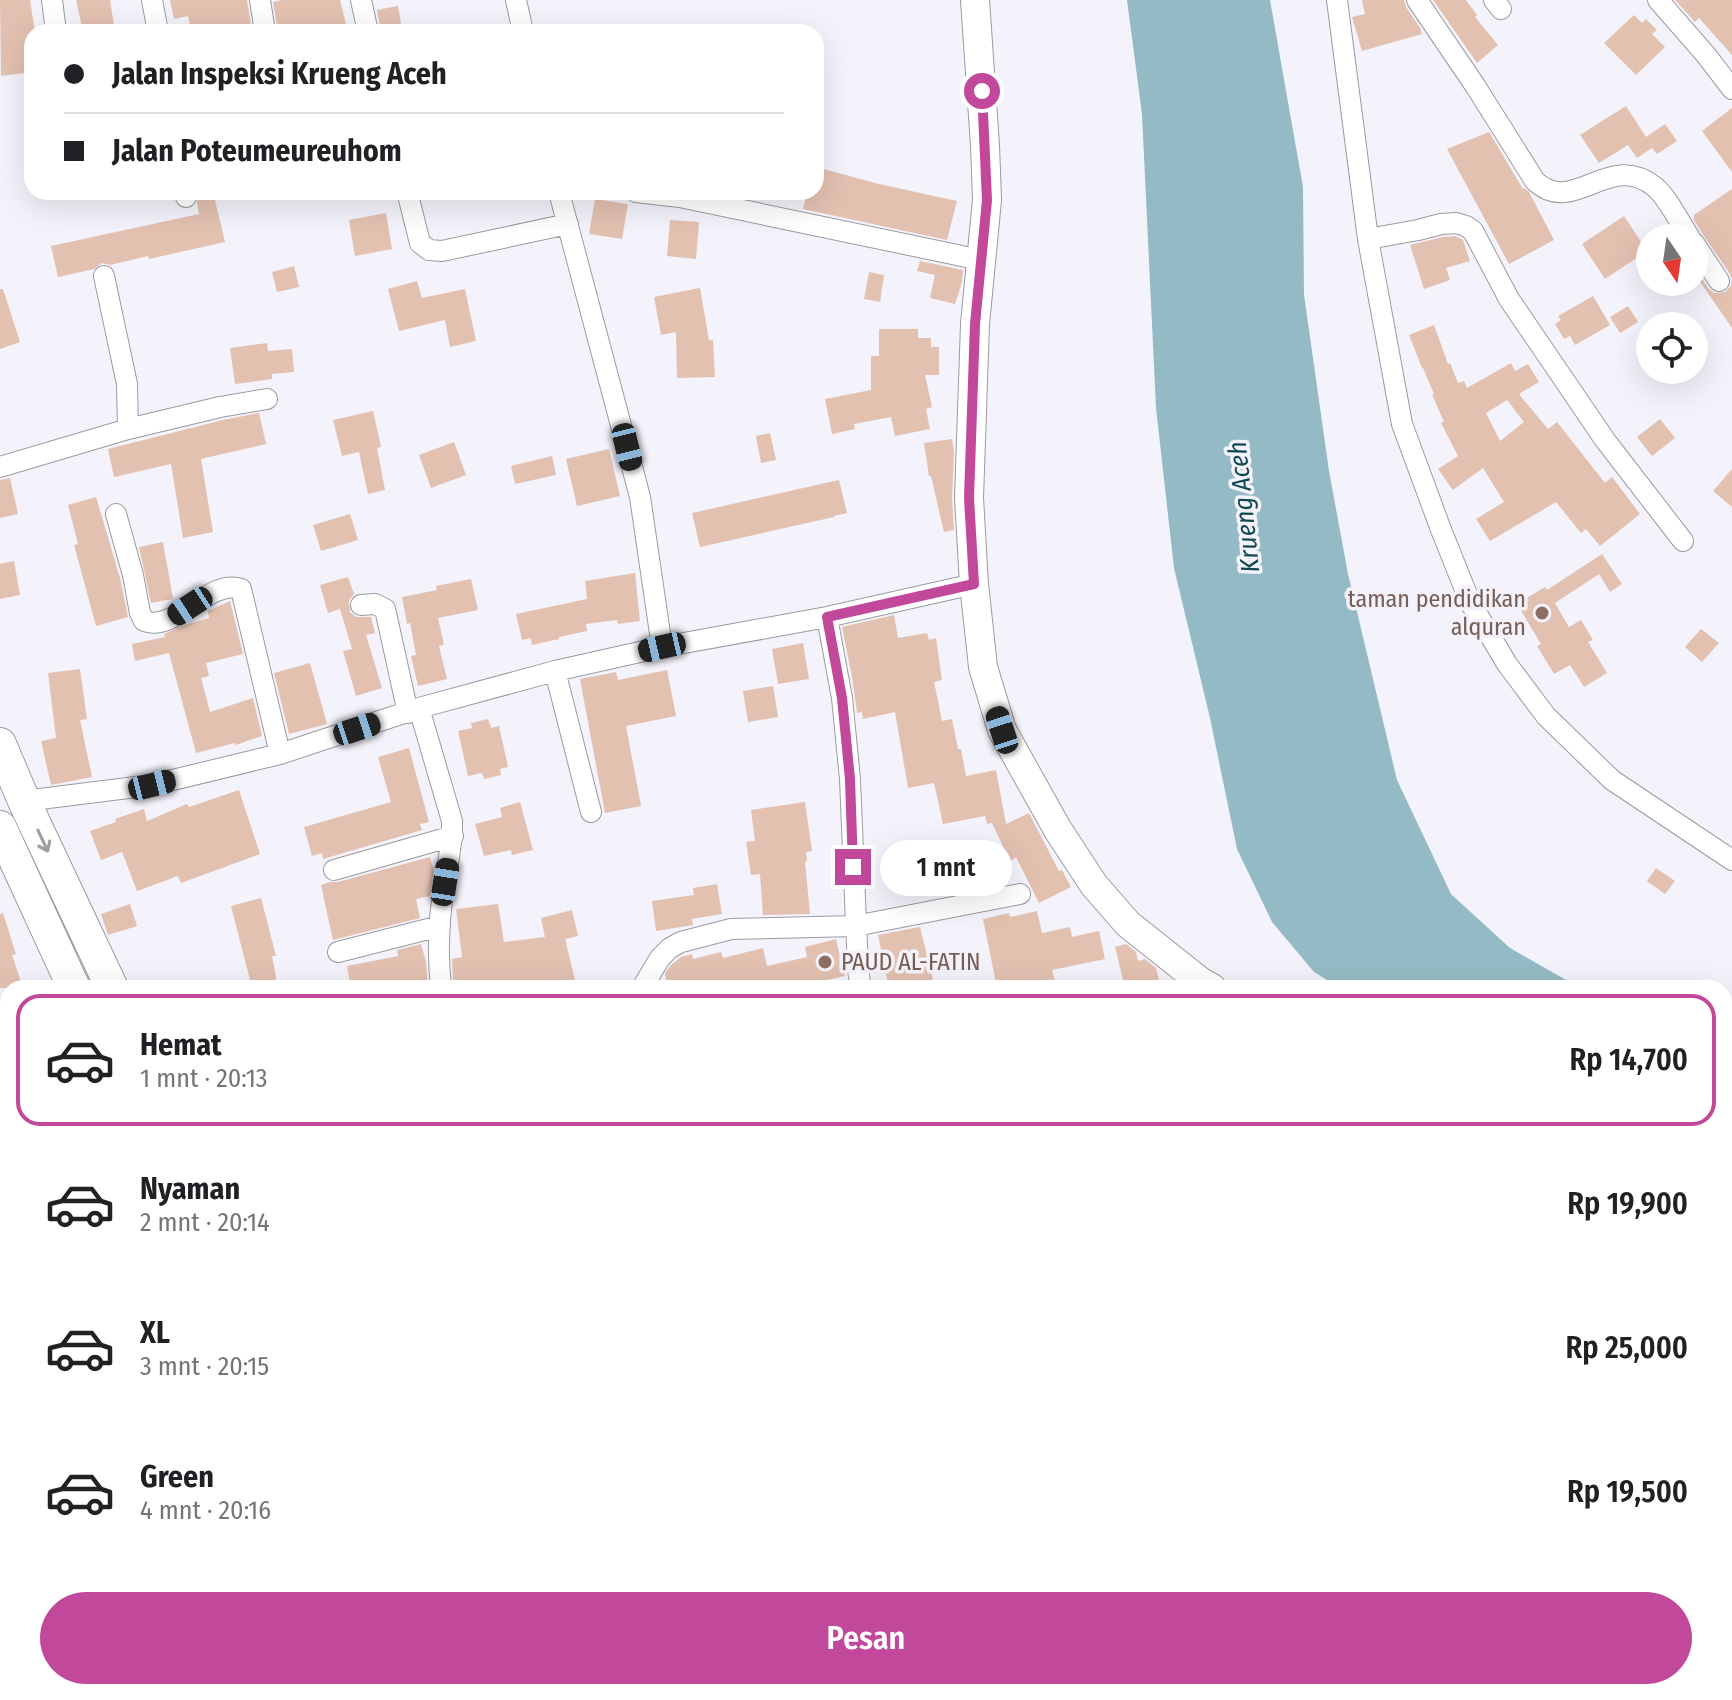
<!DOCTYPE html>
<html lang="id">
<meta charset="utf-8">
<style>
body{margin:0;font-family:"Fira Sans Condensed",sans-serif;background:#f2f2f2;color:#202124;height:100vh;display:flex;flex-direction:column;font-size:30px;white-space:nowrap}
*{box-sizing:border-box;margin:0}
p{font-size:26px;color:#757577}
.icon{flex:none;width:44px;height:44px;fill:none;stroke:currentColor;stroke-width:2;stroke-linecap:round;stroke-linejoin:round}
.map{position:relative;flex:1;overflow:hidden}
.side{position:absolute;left:0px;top:980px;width:1732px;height:720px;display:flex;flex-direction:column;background:#fff;border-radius:24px 24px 0 0;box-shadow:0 8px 32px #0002}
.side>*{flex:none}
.guide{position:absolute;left:24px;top:24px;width:800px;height:176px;border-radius:24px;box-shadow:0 8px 32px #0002;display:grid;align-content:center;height:176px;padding:0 40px;background:#fff}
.needle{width:52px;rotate:167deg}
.buttons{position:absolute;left:1636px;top:224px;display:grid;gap:16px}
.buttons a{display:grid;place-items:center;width:72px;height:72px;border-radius:50%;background:#fff;box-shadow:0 8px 32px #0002;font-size:40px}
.end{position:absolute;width:36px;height:36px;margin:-18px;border:10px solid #c2489b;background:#fff;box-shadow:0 0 0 4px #fff}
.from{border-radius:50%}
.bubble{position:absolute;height:56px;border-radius:28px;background:#fff;box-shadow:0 8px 32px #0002;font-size:26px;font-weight:600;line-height:56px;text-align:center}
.car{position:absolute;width:24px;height:48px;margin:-24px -12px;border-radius:10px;box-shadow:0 0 6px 2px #0007;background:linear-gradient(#222 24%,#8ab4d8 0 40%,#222 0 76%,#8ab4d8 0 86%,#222 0)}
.guide b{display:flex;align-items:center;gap:28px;height:76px;font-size:30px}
.guide b+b{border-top:2px solid #e0e0e0}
.guide i{width:20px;height:20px;background:#202124}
ul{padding:14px 0 0;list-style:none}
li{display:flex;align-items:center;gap:24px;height:132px;margin:0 16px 12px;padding:0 24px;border:4px solid transparent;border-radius:24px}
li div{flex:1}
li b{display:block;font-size:30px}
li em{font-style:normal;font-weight:600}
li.active{border-color:#c2489b}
li>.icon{width:72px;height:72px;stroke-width:1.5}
.button{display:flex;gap:16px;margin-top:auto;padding:16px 40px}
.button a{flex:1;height:92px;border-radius:48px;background:#c2489b;color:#fff;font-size:32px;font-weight:600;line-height:92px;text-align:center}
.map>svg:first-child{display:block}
.water{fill:#94bbc5}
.building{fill:#e3c1b1;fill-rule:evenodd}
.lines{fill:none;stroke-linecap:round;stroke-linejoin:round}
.street-casing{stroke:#9c9aa1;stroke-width:22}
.secondary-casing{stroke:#9c9aa1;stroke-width:30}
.primary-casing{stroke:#9c9aa1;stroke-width:34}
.street{stroke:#fff;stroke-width:20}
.secondary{stroke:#fff;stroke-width:28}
.primary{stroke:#fff;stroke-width:32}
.oneway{stroke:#9f9fa0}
.route{stroke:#c2489b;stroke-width:10}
.education-dot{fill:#8d6e63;stroke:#f4f2fa;stroke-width:3}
.labels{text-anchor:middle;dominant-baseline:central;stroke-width:7;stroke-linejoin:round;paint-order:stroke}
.education-label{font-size:24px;fill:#785e54;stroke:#f4f2fa;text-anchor:end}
.water-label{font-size:26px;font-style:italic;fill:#0d4853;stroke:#f4f2fa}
</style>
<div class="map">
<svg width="1732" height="1700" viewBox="0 0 1732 1700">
<rect width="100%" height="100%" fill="#f4f2fa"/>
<!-- water -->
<path class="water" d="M1127,0H1270L1303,187L1304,295L1329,471L1348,574L1397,780L1451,894L1510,948L1580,988H1340L1314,972L1272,922L1237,849L1210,718L1174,568L1156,408L1142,114Z
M1724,1066L1732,1070V1226L1724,1221Z
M1319,1692H1448L1451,1700H1320Z"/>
<!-- building -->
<path class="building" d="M0,0H30L35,32H32V72L1,76Z
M76,0H110L115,32H83Z
M170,0H247L252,32H191L188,16L174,19Z
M282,0H340L348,32H278L273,2Z
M1362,0H1404L1406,7L1420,28L1422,34L1362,51L1352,17L1365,14Z
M1433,0H1466L1477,15L1475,17L1498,45L1477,63Z
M1675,0H1732V55L1699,18L1695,22Z
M398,6L402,30L381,32L377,10Z
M1634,15L1642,23L1646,19L1657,30L1652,34L1665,47L1636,75L1604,43Z
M1626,106L1646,137L1665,124L1677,141L1657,154L1652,148L1637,158L1628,145L1599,163L1580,135Z
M1732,108V172L1702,131Z
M1489,132L1523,189L1524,188L1529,192L1554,240L1509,264L1447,149Z
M816,167L879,184L957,201L947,240L803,209L807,192H816Z
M1732,189V328L1694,273V267L1708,288L1714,293L1725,292L1731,286L1732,279L1730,274L1702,233L1694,220V215Z
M199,192H213L225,242L149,259L148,256L110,265L102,263L94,269L58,277L51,246L199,214L197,203Z
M595,199L628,204L622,239L589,234Z
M386,213L392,249L355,256L349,220Z
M1624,216L1647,251L1605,279L1582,244Z
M670,220L699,222L696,259L667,256Z
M1455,236L1463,240L1470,261L1446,268L1450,280L1424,289L1410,245L1443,237Z
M920,261L963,270L962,282L955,304L930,298L935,275L917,271Z
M294,266L299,287L277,292L272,272Z
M869,272L884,275L880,302L864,299Z
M417,281L422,298L465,289L476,341L450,347L445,320L399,331L388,289Z
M700,288L709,340H713L715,377L677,378L676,332L661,335L654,297Z
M0,289H3L20,342L0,349Z
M1593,296L1610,325L1575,345L1570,336L1564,339L1555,324L1561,320L1558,316Z
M1628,306L1638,322L1620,333L1610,317Z
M1434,325L1448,364L1450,363L1458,383L1464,381L1467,388L1511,363L1515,371L1528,364L1539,382L1519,394L1548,429L1557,422L1605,483L1612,477L1640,514L1600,546L1586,529L1581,533L1556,502L1490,541L1476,519L1504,502L1483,468L1453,490L1438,469L1458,456L1441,423L1444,422L1432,394H1434L1423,368H1422L1409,335ZM1507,400L1524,422L1500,441L1486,413Z
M879,329H918V338H931V347H939V375H925L932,407L926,409L930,429L895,436L891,417L854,424L855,429L832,434L825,399L871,390V356H879Z
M267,343L268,351L292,349L294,372L272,374V379L235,384L230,348Z
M373,411L381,447L377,448L385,490L368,494L359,452L342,456L333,420Z
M259,413L266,444L201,459L213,532L183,538L171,464L114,477L108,449L223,420Z
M1660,419L1675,438L1652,456L1637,437Z
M770,433L776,460L761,463L756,436Z
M952,439L954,452L952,498L954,530L944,532L931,476H929L924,443Z
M454,442L466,475L431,488L419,455Z
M609,449L620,496L577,506L566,459Z
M552,456L556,475L515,484L511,466Z
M1732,469V507L1713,491Z
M10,478L18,514L0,518V480Z
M839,480L847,513L834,516V517L700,547L692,513Z
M96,497L120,578L128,617L96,626L74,545L78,544L68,505Z
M350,514L358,540L321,551L313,525Z
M163,542L173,599L151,603L139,547Z
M1602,554L1622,584L1610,592L1599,574L1555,603L1569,627L1581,620L1593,640L1588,642L1607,673L1584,687L1570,665L1554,674L1537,646L1541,644L1517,604L1545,587L1547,590Z
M14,561L20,595L0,599V564Z
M635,573L640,621L618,624L617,620L586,624L587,631L559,637V639L532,645L531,638L522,640L516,614L587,599L585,581Z
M348,577L354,594L349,600L350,612L356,617H371L375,633L366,635L382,688L356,696L343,651L352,649L340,609L328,613L320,585Z
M471,579L478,610L438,618L444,645L439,646L447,679L418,686L411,656L416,655L410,623L407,624L402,597L437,590L436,586Z
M230,601L243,654L206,663L209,676L201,678L210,712L253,698L262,736L236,745L235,743L196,753L169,653L135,661L132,644L165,637L164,634L185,625L209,618L208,611Z
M894,615L898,638L927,633L929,640L936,638L942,680L934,682L938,701L942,721L952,719L958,749H961L966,776L996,770L1006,824L1029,813L1059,871L1062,870L1071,887L1039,903L1016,857L1010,861L992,823L987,824L985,816L943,824L934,783L908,788L895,712L863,719L862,712L857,713L852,677L842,627Z
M1701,629L1719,643L1702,662L1685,647Z
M803,643L809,679L778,684L772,649Z
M310,663L327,724L289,734L274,673Z
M80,669L87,719L80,720L92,777L51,785L41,741L56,738L48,673Z
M667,670L676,716L626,726L641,806L605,813L580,679L616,672L618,680Z
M773,686L778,717L748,722L743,691Z
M488,719L491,728L499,726L508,767L500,769L501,775L484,779L482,773L468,776L458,731L472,728L471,723Z
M409,748L429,822L420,824L422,830L323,859L322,853L312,856L304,827L391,802L378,757Z
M239,790L260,854L181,883L178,876L137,891L122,852L101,860L90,831L116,822L115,819L144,809L147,821L187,804L189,807Z
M520,802L533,850L512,855L511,850L484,856L475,824L502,817L500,808Z
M805,802L812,851L806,852L807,861L805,862L810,914L763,915L760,874L751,875L746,842L755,841L751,810Z
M430,857L434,871L430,896L416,899L420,918L333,940L321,885L330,882H338Z
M1656,868L1675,881L1665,894L1647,881Z
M717,884L722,914L692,919L693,925L656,931L652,901L694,895L693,888Z
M261,898L276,956H272L278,988H252L231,906Z
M130,904L137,926L108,935L101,914Z
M498,904L504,942L545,937L541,918L572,910L578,936L565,939L577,988H462L461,980L453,981L452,959L462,957L456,909Z
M1037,911L1042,933L1070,927L1072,937L1099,931L1105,959L1052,970L1057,988H997L983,919L1009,913L1010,917Z
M3,913L16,954L12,955L23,988H0V914Z
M920,927L935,988H889L878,935Z
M836,939L845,976L790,988H669L665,974L670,966L681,957L692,954L693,959L721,952L723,958L763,948L767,966L807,957L805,947Z
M421,944L426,962L428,987L351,988L347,966L398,956L397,950Z
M1126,944L1136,952L1138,961L1145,959L1156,968L1161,988H1125L1115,947Z"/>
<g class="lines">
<defs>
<path id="street" d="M52,0L56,32
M152,0L158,32
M260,0L265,32
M361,0L368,32
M516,0L523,32
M1337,0L1368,239L1402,424L1440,527L1470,602L1507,664L1546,716L1612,780L1732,860
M1417,0L1476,87L1535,181C1574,218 1609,149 1655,187C1668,198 1680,223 1690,238
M1494,0L1501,9
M1658,0L1706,55L1732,89
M186,192V197
M559,192L640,497L662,647
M636,192L680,197L981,260
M409,199L420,243L429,250L442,251L568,224
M1368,239L1418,230L1441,224L1456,223L1466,226L1473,231L1509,299L1605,440L1683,541
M1694,243L1719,281
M128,429L220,407L267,399
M0,467L128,429L127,384L104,276
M116,514L133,575L140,613L144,621C176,633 208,578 241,589L280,754
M361,605L375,604L385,609L408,713
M827,617L842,698L850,779L858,970L861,988
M555,671L591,812
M419,708L452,821C453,848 445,874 442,901C438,930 438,959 441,988
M24,801L152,785L280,754L419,708L555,671L662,647L827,617L974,584
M334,870L453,836
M338,952L440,926
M642,988L660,958L670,948L681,942L731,929L855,926L1020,894
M0,1031L8,1028
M0,1226L8,1223
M0,1386L8,1383
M1724,1437L1732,1426
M0,1637L8,1636
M167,1692L169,1700
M316,1692V1700
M534,1692L536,1700
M1012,1692L1013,1700
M0,1698L1,1700
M1601,1700L1607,1692"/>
<path id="secondary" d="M975,0L985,145L987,200L975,324L969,498L974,584L983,667L1002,730L1058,830L1094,885L1128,924L1201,982L1212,988
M1724,1302L1732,1307"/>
<path id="primary" d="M0,744L24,801L112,988
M0,827L74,988
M392,1692L396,1700
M423,1692L427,1700"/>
</defs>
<!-- street casing -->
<use href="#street" class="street-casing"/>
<!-- secondary casing -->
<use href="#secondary" class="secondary-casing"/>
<!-- primary casing -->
<use href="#primary" class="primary-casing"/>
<!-- street -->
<use href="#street" class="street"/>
<!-- secondary -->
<use href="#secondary" class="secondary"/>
<!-- primary -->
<use href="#primary" class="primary"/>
</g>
<!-- one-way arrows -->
<defs><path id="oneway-shaft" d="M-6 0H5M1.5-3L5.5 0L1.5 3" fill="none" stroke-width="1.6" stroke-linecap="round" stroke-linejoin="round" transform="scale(2)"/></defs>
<use class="oneway" href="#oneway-shaft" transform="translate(43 841) rotate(65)"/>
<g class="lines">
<!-- route -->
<path class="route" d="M853,867L850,779L842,698L827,617L974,584L969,498L975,324L987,200L982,91"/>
</g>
<!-- markers -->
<g class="education-dot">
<circle cx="1542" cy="613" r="8"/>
<circle cx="825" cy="962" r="8"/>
</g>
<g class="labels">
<!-- education labels -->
<g class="education-label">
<text x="1526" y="599">taman pendidikan<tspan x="1526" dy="28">alquran</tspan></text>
<text x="841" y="962" text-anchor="start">PAUD AL-FATIN</text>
</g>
<!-- water labels -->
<g class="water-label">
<text transform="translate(1244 507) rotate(-96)">Krueng Aceh</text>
</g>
</g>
</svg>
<div class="buttons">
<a><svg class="needle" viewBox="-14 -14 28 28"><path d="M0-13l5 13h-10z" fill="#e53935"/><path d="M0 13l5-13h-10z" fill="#757577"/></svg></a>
<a><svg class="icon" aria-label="locate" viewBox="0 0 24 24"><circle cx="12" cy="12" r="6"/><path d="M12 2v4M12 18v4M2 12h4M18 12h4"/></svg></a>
</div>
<i class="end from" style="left:982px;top:91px"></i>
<i class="end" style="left:853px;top:867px"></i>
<div class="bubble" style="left:880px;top:840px;width:132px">1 mnt</div>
<i class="car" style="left:627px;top:447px;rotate:166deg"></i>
<i class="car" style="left:190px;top:606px;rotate:237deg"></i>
<i class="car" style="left:662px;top:647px;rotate:257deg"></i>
<i class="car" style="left:357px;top:729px;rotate:72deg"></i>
<i class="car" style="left:1002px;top:730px;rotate:342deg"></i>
<i class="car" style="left:152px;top:785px;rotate:76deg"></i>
<i class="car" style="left:445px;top:882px;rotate:9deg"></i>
<div class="guide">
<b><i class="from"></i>Jalan Inspeksi Krueng Aceh</b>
<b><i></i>Jalan Poteumeureuhom</b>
</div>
<section class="side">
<ul>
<li class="active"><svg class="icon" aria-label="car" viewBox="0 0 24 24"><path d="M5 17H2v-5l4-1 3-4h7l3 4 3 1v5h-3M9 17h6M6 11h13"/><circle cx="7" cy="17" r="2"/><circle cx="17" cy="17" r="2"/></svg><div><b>Hemat</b><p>1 mnt · 20:13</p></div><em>Rp 14,700</em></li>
<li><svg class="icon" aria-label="car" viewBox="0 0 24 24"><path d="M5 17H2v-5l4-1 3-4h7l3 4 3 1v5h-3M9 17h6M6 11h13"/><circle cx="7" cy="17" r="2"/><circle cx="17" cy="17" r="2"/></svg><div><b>Nyaman</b><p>2 mnt · 20:14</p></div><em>Rp 19,900</em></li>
<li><svg class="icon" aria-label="car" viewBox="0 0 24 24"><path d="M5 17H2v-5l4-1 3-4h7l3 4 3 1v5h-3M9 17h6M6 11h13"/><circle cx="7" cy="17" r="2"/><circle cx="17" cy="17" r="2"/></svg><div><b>XL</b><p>3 mnt · 20:15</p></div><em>Rp 25,000</em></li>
<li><svg class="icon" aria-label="car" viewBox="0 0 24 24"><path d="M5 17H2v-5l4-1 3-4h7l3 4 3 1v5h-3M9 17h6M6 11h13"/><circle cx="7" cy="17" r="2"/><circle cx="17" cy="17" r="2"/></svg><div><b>Green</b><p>4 mnt · 20:16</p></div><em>Rp 19,500</em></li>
</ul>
<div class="button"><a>Pesan</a></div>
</section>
</div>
